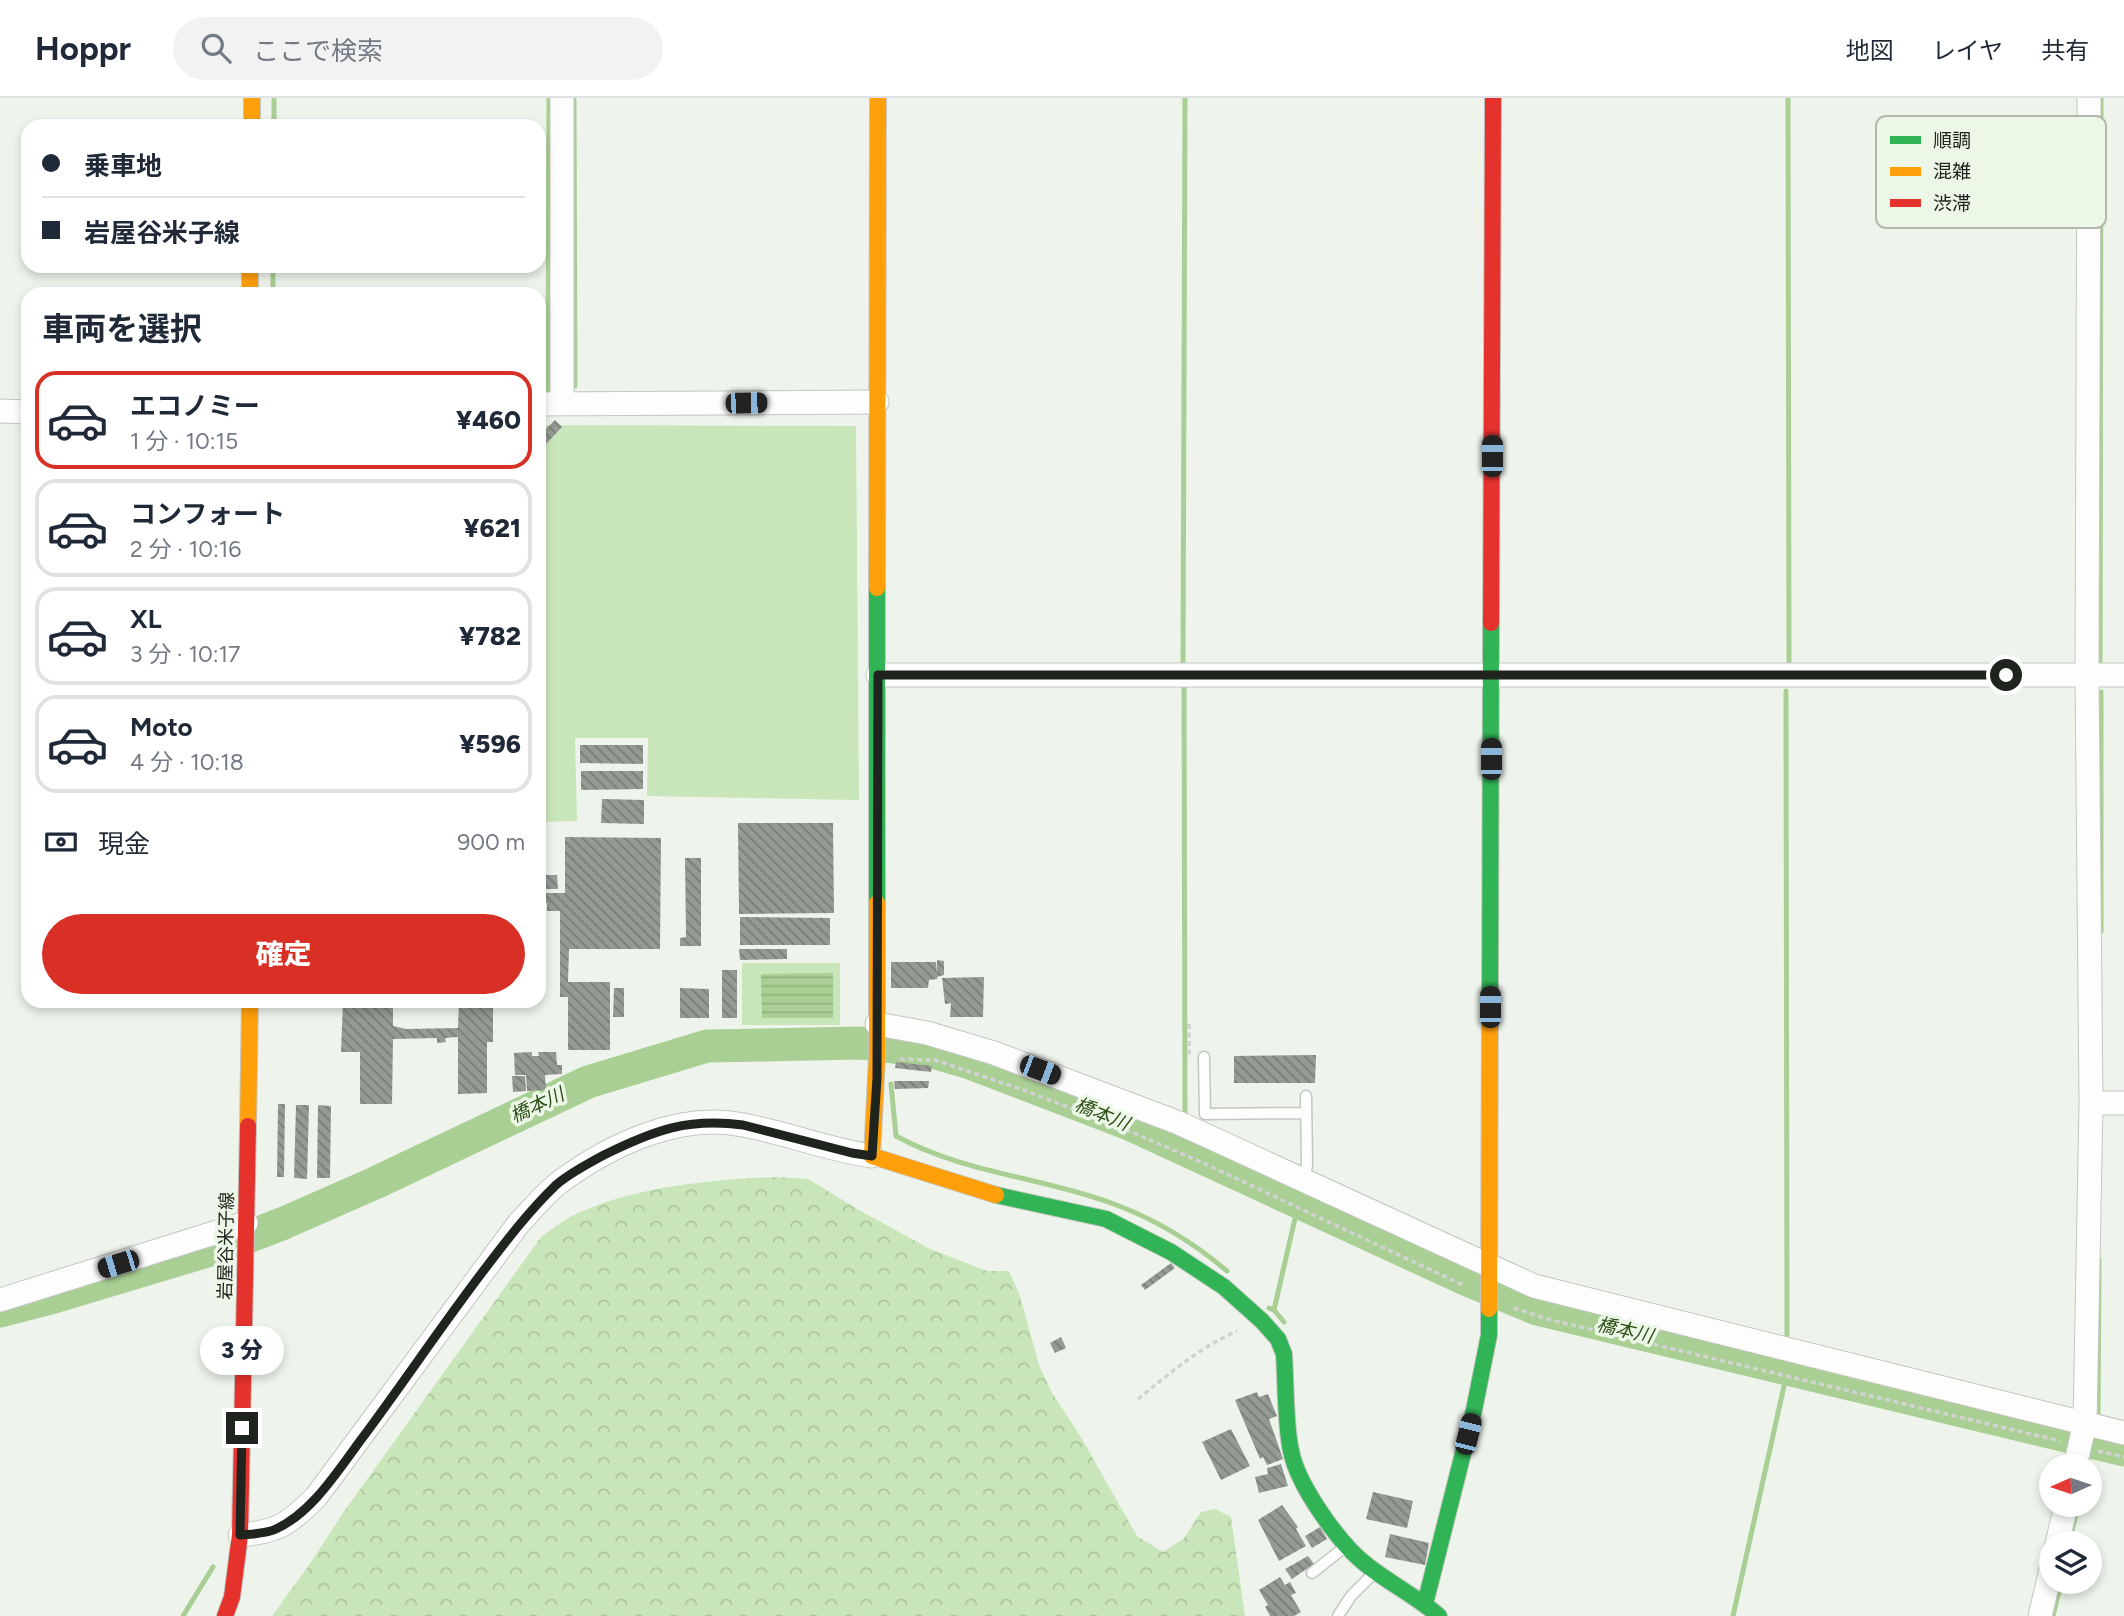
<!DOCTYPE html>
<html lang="ja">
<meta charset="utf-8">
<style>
body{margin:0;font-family:Figtree,"Noto Sans JP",sans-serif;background:#f2f2f3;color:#1f2937;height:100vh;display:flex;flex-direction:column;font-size:26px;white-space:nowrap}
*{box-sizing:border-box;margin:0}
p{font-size:23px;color:#747a83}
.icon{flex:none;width:38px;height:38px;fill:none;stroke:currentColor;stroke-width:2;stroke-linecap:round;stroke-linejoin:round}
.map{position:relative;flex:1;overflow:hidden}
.drawer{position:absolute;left:21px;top:189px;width:525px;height:721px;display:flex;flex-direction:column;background:#fff;border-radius:21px;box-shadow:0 4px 10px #0003}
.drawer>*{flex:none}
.guide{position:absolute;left:21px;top:21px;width:525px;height:154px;border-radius:21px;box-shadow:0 4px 10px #0003;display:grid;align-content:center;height:154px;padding:0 21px;background:#fff}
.needle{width:46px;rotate:267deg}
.tools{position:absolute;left:2039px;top:1356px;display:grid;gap:14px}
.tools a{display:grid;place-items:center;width:63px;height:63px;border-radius:50%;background:#fff;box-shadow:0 4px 10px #0003;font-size:35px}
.end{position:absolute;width:32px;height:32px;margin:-16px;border:9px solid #20241e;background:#fff;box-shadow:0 0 0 4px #fff}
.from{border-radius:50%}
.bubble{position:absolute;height:49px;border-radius:24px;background:#fff;box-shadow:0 4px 10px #0003;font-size:23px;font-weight:800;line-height:49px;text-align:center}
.car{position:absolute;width:21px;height:42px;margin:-21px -10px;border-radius:9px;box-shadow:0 0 5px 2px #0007;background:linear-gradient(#222 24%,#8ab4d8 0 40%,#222 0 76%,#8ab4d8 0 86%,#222 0)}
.guide b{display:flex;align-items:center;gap:24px;height:66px;font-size:26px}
.guide b+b{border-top:2px solid #e0e1e3}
.guide i{width:18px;height:18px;background:#1f2937}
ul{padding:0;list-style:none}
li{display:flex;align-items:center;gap:21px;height:98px;margin:0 14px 10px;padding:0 7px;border:4px solid #e0e1e3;border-radius:21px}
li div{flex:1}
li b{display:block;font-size:26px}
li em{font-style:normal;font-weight:800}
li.on{border-color:#d93025}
li>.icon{width:63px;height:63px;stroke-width:1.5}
h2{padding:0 21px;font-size:32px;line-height:84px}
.pay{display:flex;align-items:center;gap:18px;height:77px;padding:0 21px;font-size:26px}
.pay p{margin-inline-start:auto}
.primary-button{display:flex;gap:14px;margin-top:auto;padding:14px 21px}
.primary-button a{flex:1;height:80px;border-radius:42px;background:#d93025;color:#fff;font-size:28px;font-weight:800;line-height:80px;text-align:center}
header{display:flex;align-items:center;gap:42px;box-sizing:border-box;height:98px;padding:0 35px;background:#fff;border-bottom:2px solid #e0e1e3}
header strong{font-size:33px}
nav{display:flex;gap:38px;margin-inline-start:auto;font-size:24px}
.search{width:490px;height:63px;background:#f2f2f3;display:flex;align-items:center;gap:18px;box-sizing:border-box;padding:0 24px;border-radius:38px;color:#747a83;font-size:26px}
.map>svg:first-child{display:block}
.forest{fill:url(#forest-crowns)}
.pitch{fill:#c9e6ba}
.water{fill:url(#water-rules)}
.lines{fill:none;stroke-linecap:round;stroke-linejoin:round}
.stream{stroke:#a9cf94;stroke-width:5}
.river{stroke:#a9cf94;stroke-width:33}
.building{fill:url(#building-back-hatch)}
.lane-casing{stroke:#c3c7c1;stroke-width:13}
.street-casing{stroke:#c3c7c1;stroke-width:25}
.fast-casing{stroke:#c3c7c1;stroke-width:18}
.slow-casing{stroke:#c3c7c1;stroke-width:18}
.jam-casing{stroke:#c3c7c1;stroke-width:18}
.path{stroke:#d1d3d1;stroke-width:3.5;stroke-dasharray:5 3.5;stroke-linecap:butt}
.lane{stroke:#fcfdfc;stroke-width:10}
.street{stroke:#fcfdfc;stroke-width:23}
.fast{stroke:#30b455;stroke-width:16}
.slow{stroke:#ff9f0a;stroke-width:16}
.jam{stroke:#e5322d;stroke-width:16}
.route{stroke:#20241e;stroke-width:9}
.labels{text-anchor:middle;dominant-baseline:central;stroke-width:7;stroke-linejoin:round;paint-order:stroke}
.street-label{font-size:18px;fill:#20241e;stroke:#edf7e8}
.water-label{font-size:19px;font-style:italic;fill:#2e5019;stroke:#edf7e8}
.key{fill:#edf7e8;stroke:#b0b8ab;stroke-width:2}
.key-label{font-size:19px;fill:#20241e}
</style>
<header>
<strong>Hoppr</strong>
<div class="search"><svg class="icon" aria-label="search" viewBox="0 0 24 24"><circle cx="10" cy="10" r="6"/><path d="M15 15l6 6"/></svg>ここで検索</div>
<nav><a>地図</a><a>レイヤ</a><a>共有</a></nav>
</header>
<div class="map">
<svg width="2124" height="1518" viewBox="0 0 2124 1518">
<defs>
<pattern id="forest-crowns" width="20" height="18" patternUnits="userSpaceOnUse" patternTransform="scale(1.75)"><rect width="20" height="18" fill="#c9e6ba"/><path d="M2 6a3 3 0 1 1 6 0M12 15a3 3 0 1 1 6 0" fill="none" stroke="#acc59f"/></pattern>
<pattern id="water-rules" width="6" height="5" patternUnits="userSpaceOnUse" patternTransform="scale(1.75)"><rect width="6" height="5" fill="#a9cf94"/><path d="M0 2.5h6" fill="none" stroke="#91b27f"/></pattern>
<pattern id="building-back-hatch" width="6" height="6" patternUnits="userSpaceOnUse" patternTransform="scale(1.75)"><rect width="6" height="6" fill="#959a94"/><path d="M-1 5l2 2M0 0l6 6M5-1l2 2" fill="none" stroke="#797d78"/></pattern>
</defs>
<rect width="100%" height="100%" fill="#eef4ec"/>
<!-- forest -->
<path class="forest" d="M777,1079L808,1081L859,1112L930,1151L987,1173H1009L1020,1198L1039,1267L1051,1293L1082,1341L1137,1438L1163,1454L1184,1440L1201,1414L1215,1411L1231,1419L1245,1518H272L309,1467L345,1412L541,1139C551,1132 561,1124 572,1118C629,1089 714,1081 777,1079Z"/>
<!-- pitch -->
<path class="pitch" d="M539,327L856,328L859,702L647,698L648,640H575L577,723L539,724Z
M742,865H840V927H742Z"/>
<!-- water -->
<path class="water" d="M833,875V920H762L761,876Z"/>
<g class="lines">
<!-- stream -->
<path class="stream" d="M574,0L575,288
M1788,0L1789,566
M274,28V0
M273,196V168
M539,292H548L549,0
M2100,565L2101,0
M1183,569L1185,0
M1184,582L1185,1017
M1786,593L1787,1238
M2101,833V594
M891,986L896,1038C963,1075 1041,1079 1111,1105C1153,1120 1194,1145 1227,1173
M1269,1210L1274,1212L1284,1224
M1274,1212L1299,1103
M2098,1322L2099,1161
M2069,1446L2078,1407
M183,1518L213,1469
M1733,1518L1784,1288
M2053,1518L2061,1484"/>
<!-- river -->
<path class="river" d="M0,1213L54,1199L227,1147L284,1125L375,1085L588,984L707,948L860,945L932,954L970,965L1127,1025L1463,1180L1537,1211L2124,1352"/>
</g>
<!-- building -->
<path class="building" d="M555,322L562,329L546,346L539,338Z
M580,647H643V666L580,665Z
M581,673H643V691L581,692Z
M602,701L644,702V726L601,725Z
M738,725H833L834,815L739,816Z
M565,739L661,740L660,851H569L568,884H610V952H568V899H560V813H547V805H539V795H565Z
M685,760H701V848H680V840L686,839Z
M539,777H557L558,791H539Z
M740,819L830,820V847H740Z
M739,851H787V861L740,862Z
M937,862L944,863V877L937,879V881L929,882L928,890H891V864H936L937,876Z
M722,872H737V920H722Z
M984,879L983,919H950L951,905L945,906L942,880Z
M614,890H624V919H613Z
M680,890L709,891V920H680Z
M343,903H393V928L406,931L458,930L459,903H493V944H487V995L458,996V939L445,940L446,944L437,945V940L393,941L392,1006H360V954H341Z
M532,954V958H539L538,954H556L557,967H562V976L545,977L546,992L527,993L526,977H515L514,955Z
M1316,957L1315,985H1234V958Z
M896,964L932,968L931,974L895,970Z
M512,978H525L526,993L513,994Z
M894,983H929L928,990L895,991Z
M278,1006H285L284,1079H277Z
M296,1007H309L307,1081L294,1080Z
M318,1007L331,1008L330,1080H317Z
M1171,1165L1175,1170L1145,1192L1141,1187Z
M1061,1239L1066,1250L1055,1255L1050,1245Z
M1257,1294L1259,1299L1268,1296L1277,1318L1269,1321L1283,1361L1267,1367L1263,1359L1260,1361L1235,1302Z
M1231,1331L1250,1368L1221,1382L1202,1344Z
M1281,1366L1288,1388L1259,1395L1255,1379L1268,1376L1267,1370Z
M1373,1394L1413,1403L1407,1430L1366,1421Z
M1282,1407L1298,1429L1296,1431L1306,1448L1279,1463L1258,1422Z
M1320,1429L1327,1441L1312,1450L1305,1438Z
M1390,1436L1429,1445L1425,1467L1385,1459Z
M1308,1458L1314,1466L1292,1481L1285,1471Z
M1280,1479L1285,1487L1290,1484L1296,1495L1291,1497L1301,1514L1294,1518H1270L1265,1509L1268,1507L1259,1492Z"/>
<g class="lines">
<defs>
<path id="lane" d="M1204,959L1205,1016L1306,1015
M1304,1083L1307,1067L1306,998
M1312,1475L1346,1448
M1338,1518L1351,1498L1374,1475"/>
<path id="street" d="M562,0V306
M539,306L877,304
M0,313L28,314
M878,577H2124
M877,926L927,935L994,955L1179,1025L1534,1188L2124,1335
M2091,1005H2124
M0,1202L246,1125
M2075,1368L2085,1325L2091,1005L2087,577L2089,0
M240,1437C278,1434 289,1426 316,1399L519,1125C532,1112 545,1095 560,1084C610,1047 679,1014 743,1027C787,1035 828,1052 872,1058
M2057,1446L2066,1407
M2040,1518L2051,1472"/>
<path id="fast" d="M877,805V490
M1490,907L1491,525
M996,1097L1106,1121L1171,1154L1224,1189L1262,1223L1278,1241L1284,1256C1286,1285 1285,1326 1291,1353C1298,1388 1340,1447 1368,1468C1391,1486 1417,1499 1439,1518
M1425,1506L1474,1312L1489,1237V1211"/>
<path id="slow" d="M252,0V28
M250,168V196
M877,490L878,0
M877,805V959L872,1058L996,1097
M248,1028L250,903
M1489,1211L1490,907"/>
<path id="jam" d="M1491,525L1493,0
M225,1518L232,1499L240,1437L248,1028"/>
</defs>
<!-- lane casing -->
<use href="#lane" class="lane-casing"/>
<!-- street casing -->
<use href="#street" class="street-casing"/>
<!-- fast casing -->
<use href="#fast" class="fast-casing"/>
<!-- slow casing -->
<use href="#slow" class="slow-casing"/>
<!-- jam casing -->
<use href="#jam" class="jam-casing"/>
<!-- path -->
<path class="path" d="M1189,926V957
M900,961L935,962L1026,993L1115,1027L1201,1064L1465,1188
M1514,1210L1547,1221L2060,1343
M1138,1301C1170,1275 1199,1250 1237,1233
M2098,1353L2124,1359"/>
<!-- lane -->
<use href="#lane" class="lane"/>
<!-- street -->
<use href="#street" class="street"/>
<!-- fast -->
<use href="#fast" class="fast"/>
<!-- slow -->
<use href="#slow" class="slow"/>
<!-- jam -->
<use href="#jam" class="jam"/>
</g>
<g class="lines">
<!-- route -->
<path class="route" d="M242,1330L240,1437C252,1436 265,1436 276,1431C313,1414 339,1371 363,1339C404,1284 442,1227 484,1172C507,1142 529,1113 556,1087C570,1075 589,1065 606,1056C655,1032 687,1020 743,1027L852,1055L872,1058L877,980L878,577H2006"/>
</g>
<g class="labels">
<!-- street labels -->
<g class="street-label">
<text transform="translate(226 1148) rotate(-89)">岩屋谷米子線</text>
</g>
<!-- water labels -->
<g class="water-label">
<text transform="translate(537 1007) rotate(-25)">橋本川</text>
<text transform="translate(1102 1016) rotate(22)">橋本川</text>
<text transform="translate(1625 1232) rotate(13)">橋本川</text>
</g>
</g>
<!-- legend -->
<rect x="1876" y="18" width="230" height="112" rx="10" class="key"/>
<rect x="1890" y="38" width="31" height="8" fill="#30b455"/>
<rect x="1890" y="69" width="31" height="9" fill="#ff9f0a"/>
<rect x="1890" y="101" width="31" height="8" fill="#e5322d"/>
<g class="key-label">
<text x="1933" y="49">順調</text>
<text x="1933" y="80">混雑</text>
<text x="1933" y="112">渋滞</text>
</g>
</svg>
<div class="tools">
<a><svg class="needle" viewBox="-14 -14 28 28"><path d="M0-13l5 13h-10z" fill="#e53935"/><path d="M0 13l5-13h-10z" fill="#747a83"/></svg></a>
<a><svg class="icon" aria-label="layers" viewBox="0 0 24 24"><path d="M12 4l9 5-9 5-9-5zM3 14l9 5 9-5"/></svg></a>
</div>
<i class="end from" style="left:2006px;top:577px"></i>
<i class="end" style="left:242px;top:1330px"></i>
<div class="bubble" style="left:200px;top:1228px;width:84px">3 分</div>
<i class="car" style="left:746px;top:305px;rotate:89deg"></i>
<i class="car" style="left:1492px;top:358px;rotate:0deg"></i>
<i class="car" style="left:1491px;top:661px;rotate:0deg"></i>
<i class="car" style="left:1490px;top:909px;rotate:0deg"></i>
<i class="car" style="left:1040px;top:972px;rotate:111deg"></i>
<i class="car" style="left:118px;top:1166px;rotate:253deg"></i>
<i class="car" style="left:1468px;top:1336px;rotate:14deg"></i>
<div class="guide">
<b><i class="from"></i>乗車地</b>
<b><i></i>岩屋谷米子線</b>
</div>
<section class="drawer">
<h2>車両を選択</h2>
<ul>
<li class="on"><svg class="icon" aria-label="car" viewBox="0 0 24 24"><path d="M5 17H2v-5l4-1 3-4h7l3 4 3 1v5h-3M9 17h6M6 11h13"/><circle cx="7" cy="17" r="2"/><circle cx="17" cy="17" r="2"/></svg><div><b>エコノミー</b><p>1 分 · 10:15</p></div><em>¥460</em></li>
<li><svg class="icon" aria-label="car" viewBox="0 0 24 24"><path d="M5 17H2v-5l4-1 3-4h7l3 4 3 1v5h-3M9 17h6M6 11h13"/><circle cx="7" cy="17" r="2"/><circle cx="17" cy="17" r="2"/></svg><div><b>コンフォート</b><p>2 分 · 10:16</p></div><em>¥621</em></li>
<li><svg class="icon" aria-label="car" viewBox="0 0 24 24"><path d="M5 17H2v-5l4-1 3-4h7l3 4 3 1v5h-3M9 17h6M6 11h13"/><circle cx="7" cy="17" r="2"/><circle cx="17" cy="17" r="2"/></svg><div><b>XL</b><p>3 分 · 10:17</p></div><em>¥782</em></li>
<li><svg class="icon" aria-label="car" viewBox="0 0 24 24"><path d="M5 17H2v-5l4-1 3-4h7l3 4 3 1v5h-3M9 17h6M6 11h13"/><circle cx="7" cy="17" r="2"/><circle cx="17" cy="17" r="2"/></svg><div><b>Moto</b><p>4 分 · 10:18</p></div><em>¥596</em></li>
</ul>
<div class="pay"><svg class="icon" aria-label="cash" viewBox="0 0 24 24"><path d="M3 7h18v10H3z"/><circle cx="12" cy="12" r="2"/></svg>現金<p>900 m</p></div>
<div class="primary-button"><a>確定</a></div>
</section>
</div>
